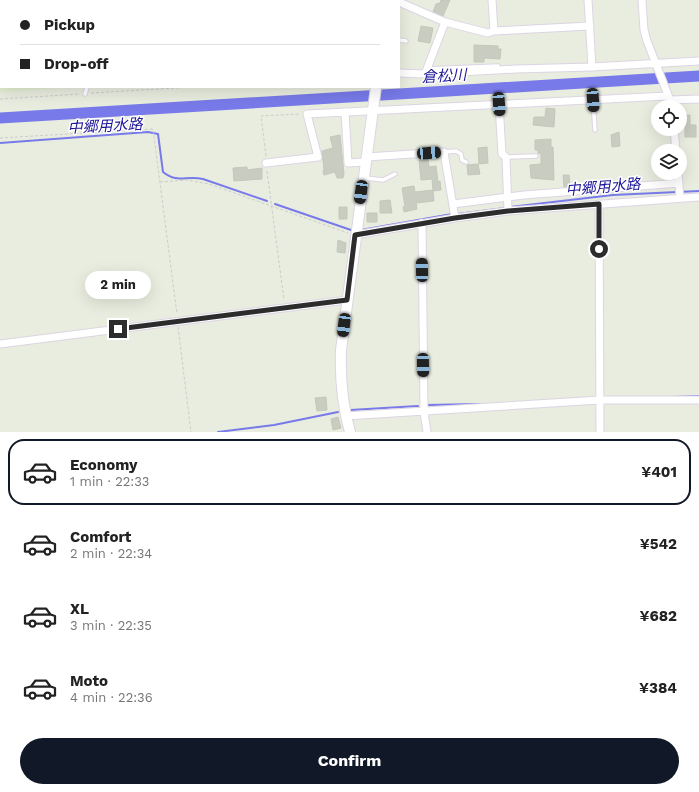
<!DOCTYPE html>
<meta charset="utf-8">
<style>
body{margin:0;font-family:"Work Sans","Noto Sans JP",sans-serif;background:#f2f2f2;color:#222;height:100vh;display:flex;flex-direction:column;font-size:15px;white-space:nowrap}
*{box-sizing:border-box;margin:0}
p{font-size:13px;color:#767676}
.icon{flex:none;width:22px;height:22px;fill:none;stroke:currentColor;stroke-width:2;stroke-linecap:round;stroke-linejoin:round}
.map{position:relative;height:432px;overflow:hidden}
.sheet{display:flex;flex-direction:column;background:#fff;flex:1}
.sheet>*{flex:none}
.hud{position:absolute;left:0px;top:0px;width:400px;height:88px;box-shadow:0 4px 16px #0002;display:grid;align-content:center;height:88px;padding:0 20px;background:#fff}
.tools{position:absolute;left:651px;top:100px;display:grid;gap:8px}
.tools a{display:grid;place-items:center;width:36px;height:36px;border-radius:50%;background:#fff;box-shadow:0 4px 16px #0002;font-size:20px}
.end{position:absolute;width:18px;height:18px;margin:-9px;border:5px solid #2c2c2c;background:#fff;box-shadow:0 0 0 2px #fff}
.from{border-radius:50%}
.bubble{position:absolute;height:28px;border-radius:14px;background:#fff;box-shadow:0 4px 16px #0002;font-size:13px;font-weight:700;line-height:28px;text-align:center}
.car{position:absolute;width:12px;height:24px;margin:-12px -6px;border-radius:5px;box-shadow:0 0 3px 1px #0007;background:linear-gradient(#222 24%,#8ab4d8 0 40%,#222 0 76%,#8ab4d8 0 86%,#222 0)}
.hud b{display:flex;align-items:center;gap:14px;height:38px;font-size:15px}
.hud b+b{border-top:1px solid #e0e0e0}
.hud i{width:10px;height:10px;background:#222}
ul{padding:7px 0 0;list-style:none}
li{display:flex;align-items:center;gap:12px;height:66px;margin:0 8px 6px;padding:0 12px;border:2px solid transparent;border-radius:16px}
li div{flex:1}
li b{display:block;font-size:15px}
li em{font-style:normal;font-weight:700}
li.selected{border-color:#111827}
li>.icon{width:36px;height:36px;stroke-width:1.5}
.primary-button{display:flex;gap:8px;margin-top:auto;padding:8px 20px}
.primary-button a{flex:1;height:46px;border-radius:24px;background:#111827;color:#fff;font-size:16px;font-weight:700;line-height:46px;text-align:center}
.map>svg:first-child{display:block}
.education{fill:#e2edd0}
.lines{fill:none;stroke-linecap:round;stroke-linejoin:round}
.stream{stroke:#787ae9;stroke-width:2}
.river{stroke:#787ae9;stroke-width:11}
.building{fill:#c8ccc1;stroke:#c3c8b9}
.lane-casing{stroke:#ddd4e4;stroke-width:5.5}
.street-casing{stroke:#ddd4e4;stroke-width:9}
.secondary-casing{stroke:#ddd4e4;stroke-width:12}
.path{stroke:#ccc;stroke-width:1;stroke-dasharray:3 2;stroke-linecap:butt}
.lane{stroke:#fff;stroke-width:3.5}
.street{stroke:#fff;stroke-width:7}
.secondary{stroke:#fff;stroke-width:10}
.route{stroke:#2c2c2c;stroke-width:5}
.labels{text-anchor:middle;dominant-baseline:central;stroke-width:3;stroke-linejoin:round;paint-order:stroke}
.water-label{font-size:15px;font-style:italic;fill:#1d1597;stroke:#fff}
</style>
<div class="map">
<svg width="699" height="432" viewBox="0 0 699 432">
<rect width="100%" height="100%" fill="#e9eddf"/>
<!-- education -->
<path class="education" d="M0,6L1,87H78L0,92Z"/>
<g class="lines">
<!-- stream -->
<path class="stream" d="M0,143L148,132L158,134L163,172C178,184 185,175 203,179L267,201
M275,204L351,230
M510,207L613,195L699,191
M457,214L505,208
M361,230L452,214
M671,397L699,396
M426,405L480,404
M350,410L418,406
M218,432L274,425L338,412"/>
<!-- river -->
<path class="river" d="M0,118L699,76"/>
</g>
<!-- building -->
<path class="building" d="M441,0H450L443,16L433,12L436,4L440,3Z
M421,26L433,28L430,43L418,41Z
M474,45L498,46V49H501L500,59L484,58V62H474Z
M546,108L555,109L554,127L533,125L534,117H545Z
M685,115H690V125H696V137H685Z
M619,132L620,146L612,147L611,135Z
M340,135L344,174L343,178H337L335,172L324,175L323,171L324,170L322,151L333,148L330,137Z
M551,139V147H553L554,180L531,178L530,165L541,164V154L538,153V150H535V140Z
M487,147L488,163L479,164L478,148Z
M428,159L429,167L436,166L438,182L440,181L441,190L433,191L434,201L416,203L417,209L404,212L403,207L405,206L402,188L414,186L415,192L433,190L432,179L421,180L419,160Z
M478,164L480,174L468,175L467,165Z
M247,167V170L262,168V179L234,181L233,168Z
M563,175H569L570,186L564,187Z
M390,200L392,213H380V201Z
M339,207H347V219H339Z
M367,213H377V222H367Z
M338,240L346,243L345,253L337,252Z
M326,397L327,410L317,411L315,398Z
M338,417L341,428L333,430L331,419Z"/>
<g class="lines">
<defs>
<path id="lane" d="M104,1V0
M399,40L406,41
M427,69L498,66
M85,94L87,87
M593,100L595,130
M444,152L456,151L461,154L462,160L466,162
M506,157L536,156
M366,178L383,180L395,174"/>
<path id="street" d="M199,0L200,1
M588,0L592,67
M642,0L644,30L647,41L670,100L671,107
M399,2L445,22L488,33L494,31L492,0
M494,31L590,26
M399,73L425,74L516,69L592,67L699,61
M425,74L445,22
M670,100L699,99
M499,104L502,154L506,157L508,211
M345,112L348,163L365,162
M674,129L676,151
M366,157L444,152L455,218
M266,163L318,157L307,114L667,96
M678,173L680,198
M453,204L524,195L679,183
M599,204L600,432
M422,223L424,412L427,432
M355,235L455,218L508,211L699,197
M0,344L347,300
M345,416L600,400H699"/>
<path id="secondary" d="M387,1V0
M350,432C342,404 340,379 341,350L376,87"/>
</defs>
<!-- lane casing -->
<use href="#lane" class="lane-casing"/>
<!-- street casing -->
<use href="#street" class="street-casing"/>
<!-- secondary casing -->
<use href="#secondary" class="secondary-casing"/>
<!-- path -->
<path class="path" d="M279,0L280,1
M335,0V1
M36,1L37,0
M0,4L1,3
M91,93L193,87
M0,99L80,94
M0,138L153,129L177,314
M266,156L261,116L300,114
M267,171L284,300
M160,182L187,180L209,184L348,233
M178,327L191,432"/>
<!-- lane -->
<use href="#lane" class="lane"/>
<!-- street -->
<use href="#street" class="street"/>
<!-- secondary -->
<use href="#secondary" class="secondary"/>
</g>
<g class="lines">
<!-- route -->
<path class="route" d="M118,329L347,300L355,235L455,218L508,211L599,204V249"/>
</g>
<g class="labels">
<!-- water labels -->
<g class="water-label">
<text transform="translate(444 76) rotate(-3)">倉松川</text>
<text transform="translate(105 126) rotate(-3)">中郷用水路</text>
<text transform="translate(603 187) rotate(-5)">中郷用水路</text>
</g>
</g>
</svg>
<div class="tools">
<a><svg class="icon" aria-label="locate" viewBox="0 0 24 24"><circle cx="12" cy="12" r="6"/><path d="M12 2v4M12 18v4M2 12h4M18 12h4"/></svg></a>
<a><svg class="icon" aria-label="layers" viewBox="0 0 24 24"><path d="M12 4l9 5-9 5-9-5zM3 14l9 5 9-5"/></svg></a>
</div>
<i class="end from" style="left:599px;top:249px"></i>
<i class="end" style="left:118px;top:329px"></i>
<div class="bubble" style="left:85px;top:271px;width:66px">2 min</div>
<i class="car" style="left:593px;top:100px;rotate:176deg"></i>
<i class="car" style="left:499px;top:104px;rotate:176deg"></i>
<i class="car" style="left:429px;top:153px;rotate:86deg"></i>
<i class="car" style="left:361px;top:192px;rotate:188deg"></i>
<i class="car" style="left:422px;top:270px;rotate:359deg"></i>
<i class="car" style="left:344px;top:325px;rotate:187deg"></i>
<i class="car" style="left:423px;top:365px;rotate:179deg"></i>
<div class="hud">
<b><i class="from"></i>Pickup</b>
<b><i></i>Drop-off</b>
</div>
</div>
<section class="sheet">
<ul>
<li class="selected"><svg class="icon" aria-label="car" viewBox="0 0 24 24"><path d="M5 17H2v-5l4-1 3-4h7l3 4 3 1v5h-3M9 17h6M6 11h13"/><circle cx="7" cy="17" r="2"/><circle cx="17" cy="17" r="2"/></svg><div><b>Economy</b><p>1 min · 22:33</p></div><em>¥401</em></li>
<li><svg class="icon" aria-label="car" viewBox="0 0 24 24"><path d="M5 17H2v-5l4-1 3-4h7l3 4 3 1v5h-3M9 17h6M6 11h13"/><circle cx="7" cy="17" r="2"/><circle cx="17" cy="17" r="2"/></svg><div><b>Comfort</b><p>2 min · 22:34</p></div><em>¥542</em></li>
<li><svg class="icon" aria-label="car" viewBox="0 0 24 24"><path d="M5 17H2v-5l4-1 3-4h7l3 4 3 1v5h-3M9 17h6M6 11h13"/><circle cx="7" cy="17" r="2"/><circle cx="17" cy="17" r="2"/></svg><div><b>XL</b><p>3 min · 22:35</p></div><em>¥682</em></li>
<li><svg class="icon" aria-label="car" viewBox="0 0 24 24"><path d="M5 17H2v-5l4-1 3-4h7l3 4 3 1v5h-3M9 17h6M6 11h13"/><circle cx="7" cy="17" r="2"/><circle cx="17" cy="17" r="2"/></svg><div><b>Moto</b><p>4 min · 22:36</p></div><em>¥384</em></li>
</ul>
<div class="primary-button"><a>Confirm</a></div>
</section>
